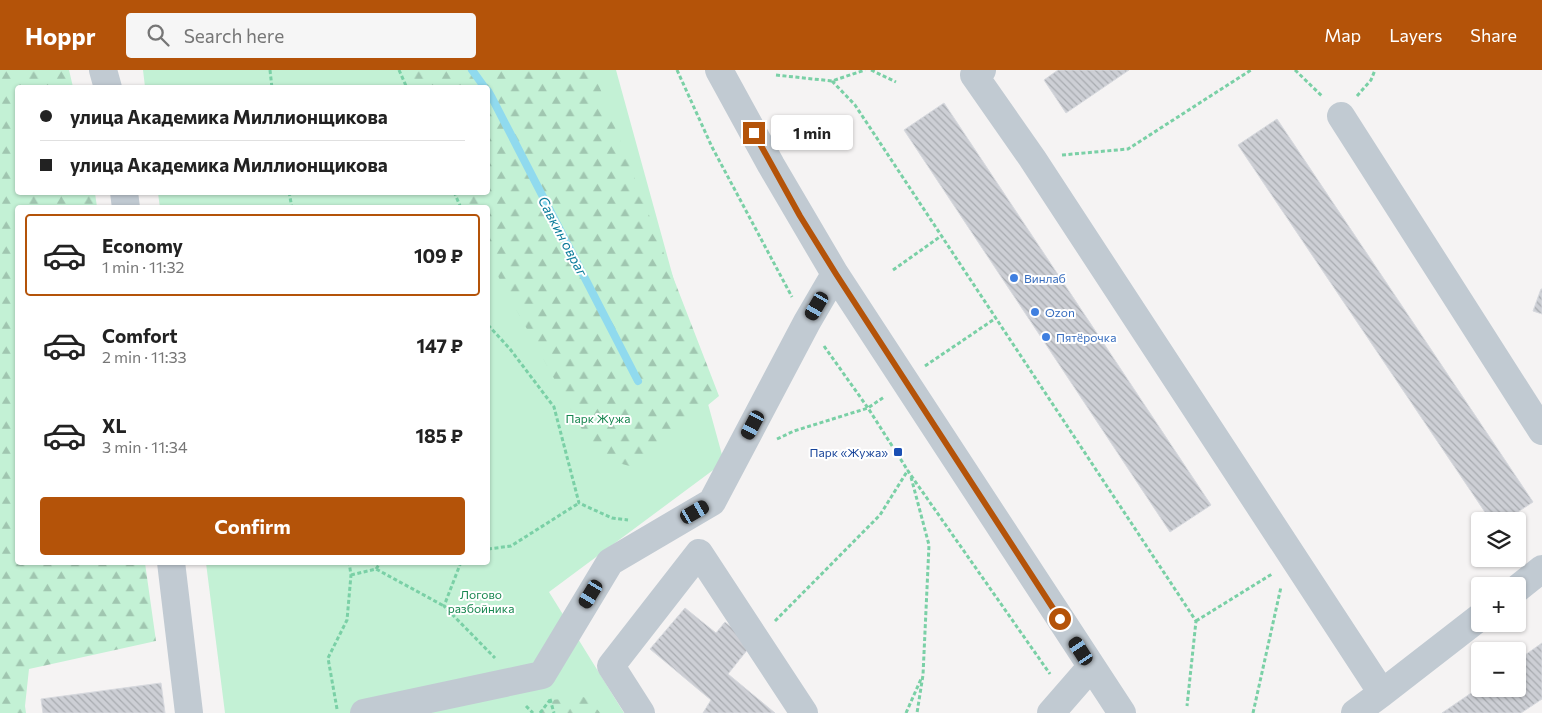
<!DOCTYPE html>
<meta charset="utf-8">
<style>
body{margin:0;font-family:Commissioner,sans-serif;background:#f6f6f6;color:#222;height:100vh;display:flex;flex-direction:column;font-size:19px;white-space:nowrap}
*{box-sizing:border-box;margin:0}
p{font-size:16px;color:#767676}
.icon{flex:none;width:28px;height:28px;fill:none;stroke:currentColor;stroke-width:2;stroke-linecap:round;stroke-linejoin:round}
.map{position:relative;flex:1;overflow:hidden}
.sheet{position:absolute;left:15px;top:135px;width:475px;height:360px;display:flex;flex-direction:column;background:#fff;border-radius:5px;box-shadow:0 1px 4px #0004}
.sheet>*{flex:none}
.hud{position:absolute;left:15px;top:15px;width:475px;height:110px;border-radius:5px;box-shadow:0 1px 4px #0004;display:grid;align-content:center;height:110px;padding:0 25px;background:#fff}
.buttons{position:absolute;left:1471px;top:442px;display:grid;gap:10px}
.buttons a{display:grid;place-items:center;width:55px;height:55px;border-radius:5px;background:#fff;box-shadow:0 1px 4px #0004;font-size:25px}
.end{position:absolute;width:22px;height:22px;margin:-11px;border:6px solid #b45309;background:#fff;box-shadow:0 0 0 2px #fff}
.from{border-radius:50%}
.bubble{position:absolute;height:35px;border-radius:5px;background:#fff;box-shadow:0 1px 4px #0004;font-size:16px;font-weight:700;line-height:35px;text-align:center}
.car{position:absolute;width:15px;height:30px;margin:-15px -8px;border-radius:6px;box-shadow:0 0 4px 1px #0007;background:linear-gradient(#222 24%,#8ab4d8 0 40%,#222 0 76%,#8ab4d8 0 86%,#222 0)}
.hud b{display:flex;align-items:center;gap:18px;height:48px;font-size:19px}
.hud b+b{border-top:1px solid #e0e0e0}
.hud i{width:12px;height:12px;background:#222}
ul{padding:9px 0 0;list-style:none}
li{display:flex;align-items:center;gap:15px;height:82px;margin:0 10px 8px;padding:0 15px;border:2px solid transparent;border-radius:5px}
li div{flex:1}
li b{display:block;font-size:19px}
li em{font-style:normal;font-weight:700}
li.on{border-color:#b45309}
li>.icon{width:45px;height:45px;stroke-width:1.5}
.cta{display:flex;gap:10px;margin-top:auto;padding:10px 25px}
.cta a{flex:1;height:58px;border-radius:5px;background:#b45309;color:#fff;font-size:20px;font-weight:700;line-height:58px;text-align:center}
header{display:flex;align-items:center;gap:30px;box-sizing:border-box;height:70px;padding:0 25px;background:#b45309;color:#fff}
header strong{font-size:24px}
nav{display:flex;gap:28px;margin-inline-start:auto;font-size:18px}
.search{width:350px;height:45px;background:#f6f6f6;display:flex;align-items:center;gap:12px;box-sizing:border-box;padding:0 18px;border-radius:5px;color:#767676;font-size:19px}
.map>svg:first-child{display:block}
.green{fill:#c3f1d5}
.forest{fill:url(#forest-firs)}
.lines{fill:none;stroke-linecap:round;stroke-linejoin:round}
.stream{stroke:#90daee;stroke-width:8}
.building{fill:url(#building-back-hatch);stroke:#d7d9de}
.path{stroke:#7ad0a6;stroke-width:3;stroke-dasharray:4 2.5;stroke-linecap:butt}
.minor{stroke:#c1cad2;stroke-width:28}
.route{stroke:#b45309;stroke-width:6}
.shop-dot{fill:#3f7fe0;stroke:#fff;stroke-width:2}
.transit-dot{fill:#1a4fb4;stroke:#fff;stroke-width:2}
.labels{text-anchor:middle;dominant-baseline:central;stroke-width:4;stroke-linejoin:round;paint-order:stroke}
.shop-label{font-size:12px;fill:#366cbe;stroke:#fff;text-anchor:start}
.park-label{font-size:12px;fill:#17864f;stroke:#fff}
.transit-label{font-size:12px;fill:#164399;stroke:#fff;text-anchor:end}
.water-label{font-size:14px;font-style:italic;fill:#0c7c9b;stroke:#fff}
</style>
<header>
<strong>Hoppr</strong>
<div class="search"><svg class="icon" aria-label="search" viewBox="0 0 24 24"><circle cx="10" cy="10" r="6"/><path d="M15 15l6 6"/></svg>Search here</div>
<nav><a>Map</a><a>Layers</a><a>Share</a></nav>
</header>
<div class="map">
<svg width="1542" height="643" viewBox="0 0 1542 643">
<defs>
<pattern id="forest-firs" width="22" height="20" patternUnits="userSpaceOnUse" patternTransform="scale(1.25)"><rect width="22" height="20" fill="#c3f1d5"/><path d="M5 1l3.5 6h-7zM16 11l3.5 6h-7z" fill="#a0c6b0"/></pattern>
<pattern id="building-back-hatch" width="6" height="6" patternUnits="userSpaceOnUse" patternTransform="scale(1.25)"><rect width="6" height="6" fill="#cdcfd5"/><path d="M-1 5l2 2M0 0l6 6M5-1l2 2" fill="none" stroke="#a8abb0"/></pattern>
</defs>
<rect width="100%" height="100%" fill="#f5f3f3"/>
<!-- green -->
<path class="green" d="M143,0H616L724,392L549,522L624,643H225L206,493L488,492V138H160L158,123L488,122V18L145,17Z"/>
<!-- forest -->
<path class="forest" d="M0,0H69L73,17L18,18V122L95,123L97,137L18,138V492L145,493L156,571L29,599L25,636L26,643H0Z
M408,0H593L719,326L633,397L597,387L499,208L488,182V138L468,137L462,123L488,122V18L416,17Z
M584,627L601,643H521L540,631Z"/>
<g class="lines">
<!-- stream -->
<path class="stream" d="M472,0L485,18
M488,21L492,28L638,311"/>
</g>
<!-- building -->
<path class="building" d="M1058,0H1129L1066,43L1044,10Z
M944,33L1211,435L1170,462L904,60Z
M1277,49L1533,432L1504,451H1491L1238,75Z
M1541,219H1542V244L1533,241Z
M685,538L716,563L725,552L752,574L728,604L775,643H703L711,630L650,579Z
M1542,573V629L1521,643H1442L1480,617V619H1518V590Z
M161,613L165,643H43L41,629Z"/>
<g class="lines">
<!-- path -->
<path class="path" d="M270,0L272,18
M399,0L407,18
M677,0L712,77L792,227
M871,0L896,12
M1295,0L1323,27
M776,5L832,11L865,0
M832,11L855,35L1196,551L1187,636
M1357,26L1371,10L1375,0
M1062,85L1128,79L1251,0
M289,122L292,138
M454,122L461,138
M893,200L941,166
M488,255L510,279L554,337L579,433L612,448L628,450
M824,276L868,338L910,404L1050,604
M925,296L996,248
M777,369L794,361L868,338L884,327
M911,407L929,475L923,605L917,643
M488,479L511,476L579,433
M461,492L444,536L495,588
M376,499L381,492
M351,505L376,499L444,536
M775,551L880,445L908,400
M1196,551L1272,504
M550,629L554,643
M526,636L533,643
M337,639L328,588L347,550L351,505L349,492
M540,643L550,630
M906,643L921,609
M1253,643L1281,517"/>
<!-- minor -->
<path class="minor" d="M103,0L108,18
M719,0L771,95L835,204L1122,643
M982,0L974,5L1032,88L1382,623L1355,643
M1341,46L1542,361
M124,122L126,138
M171,492L189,643
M1518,518L1542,499
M1382,623L1480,547
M364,643L542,605L610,492L712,432L807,252L835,204
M641,643L611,596L699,483L804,643
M1051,643L1091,597"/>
</g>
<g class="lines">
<!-- route -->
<path class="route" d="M754,63L800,146L836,204L1060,549"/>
</g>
<!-- markers -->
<g class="shop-dot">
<circle cx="1014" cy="208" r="5"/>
<circle cx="1035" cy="242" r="5"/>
<circle cx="1046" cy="267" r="5"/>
</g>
<rect class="transit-dot" x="893" y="377" width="10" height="10" rx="2.5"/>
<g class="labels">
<!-- shop labels -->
<g class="shop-label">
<text x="1024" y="208">Винлаб</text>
<text x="1045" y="242">Ozon</text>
<text x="1056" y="267">Пятёрочка</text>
</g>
<!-- park labels -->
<g class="park-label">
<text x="598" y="348">Парк Жужа</text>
<text x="481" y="524">Логово<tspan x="481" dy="14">разбойника</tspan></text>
</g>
<!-- transit labels -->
<g class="transit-label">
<text x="888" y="382">Парк «Жужа»</text>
</g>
<!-- water labels -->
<g class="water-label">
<text transform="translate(563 166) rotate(62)">Савкин овраг</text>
</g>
</g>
</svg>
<div class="buttons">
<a><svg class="icon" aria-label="layers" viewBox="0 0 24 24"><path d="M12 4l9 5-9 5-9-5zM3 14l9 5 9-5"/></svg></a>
<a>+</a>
<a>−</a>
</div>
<i class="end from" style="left:1060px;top:549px"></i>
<i class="end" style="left:754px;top:63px"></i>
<div class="bubble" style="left:771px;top:45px;width:82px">1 min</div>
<i class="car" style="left:817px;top:236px;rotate:210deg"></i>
<i class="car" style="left:753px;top:355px;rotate:208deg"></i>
<i class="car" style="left:695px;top:442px;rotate:60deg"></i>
<i class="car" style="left:591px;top:524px;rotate:211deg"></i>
<i class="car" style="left:1081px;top:581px;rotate:327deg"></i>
<div class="hud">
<b><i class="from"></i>улица Академика Миллионщикова</b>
<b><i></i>улица Академика Миллионщикова</b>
</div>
<section class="sheet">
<ul>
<li class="on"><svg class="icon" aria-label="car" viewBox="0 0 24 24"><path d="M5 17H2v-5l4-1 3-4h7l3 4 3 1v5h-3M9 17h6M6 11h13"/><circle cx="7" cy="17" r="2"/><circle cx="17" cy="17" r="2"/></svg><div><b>Economy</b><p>1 min · 11:32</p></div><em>109 ₽</em></li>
<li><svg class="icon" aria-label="car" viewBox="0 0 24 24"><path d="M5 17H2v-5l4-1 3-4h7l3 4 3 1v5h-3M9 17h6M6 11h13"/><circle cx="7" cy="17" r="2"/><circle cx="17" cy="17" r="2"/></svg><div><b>Comfort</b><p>2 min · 11:33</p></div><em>147 ₽</em></li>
<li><svg class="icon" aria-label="car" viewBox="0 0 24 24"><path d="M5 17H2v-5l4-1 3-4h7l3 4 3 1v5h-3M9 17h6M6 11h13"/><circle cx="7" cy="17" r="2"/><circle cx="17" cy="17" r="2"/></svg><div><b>XL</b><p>3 min · 11:34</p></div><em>185 ₽</em></li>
</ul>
<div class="cta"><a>Confirm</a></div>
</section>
</div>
